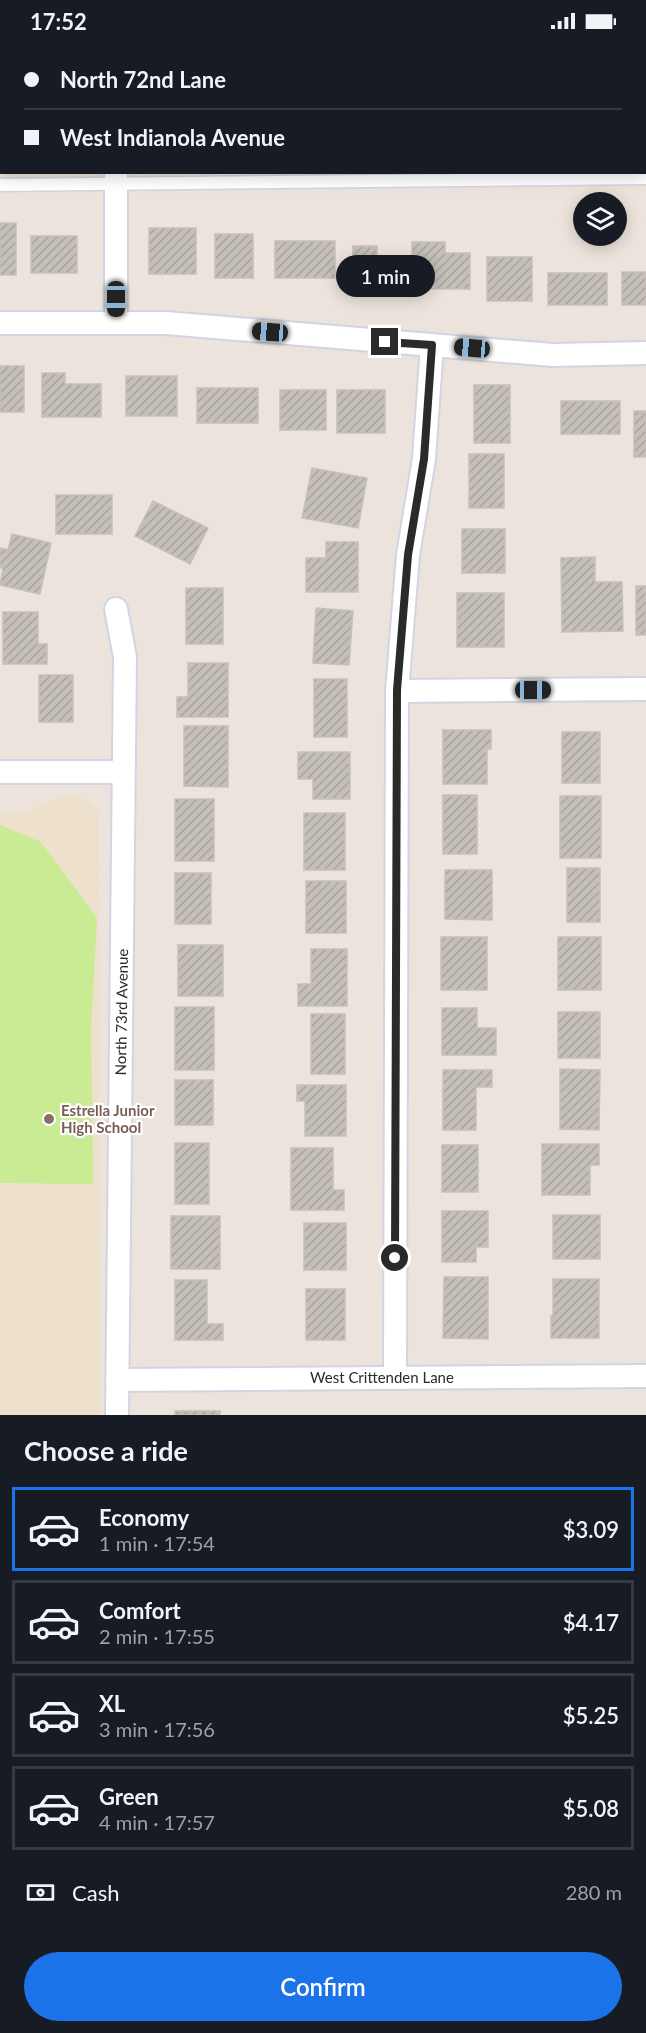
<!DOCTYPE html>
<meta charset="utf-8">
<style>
body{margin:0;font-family:Lato,sans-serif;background:#242831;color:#f1f3f6;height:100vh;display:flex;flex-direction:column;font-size:22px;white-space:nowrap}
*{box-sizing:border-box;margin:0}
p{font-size:20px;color:#9ea1a6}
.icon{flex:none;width:33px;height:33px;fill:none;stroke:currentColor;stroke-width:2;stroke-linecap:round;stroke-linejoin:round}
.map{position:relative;height:1373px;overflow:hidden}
.drawer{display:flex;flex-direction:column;background:#171b24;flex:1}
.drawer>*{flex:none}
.banner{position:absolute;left:0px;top:0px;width:646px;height:132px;box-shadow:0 3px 15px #0003;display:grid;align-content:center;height:132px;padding:0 24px;background:#171b24}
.tools{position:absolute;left:573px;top:150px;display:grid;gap:12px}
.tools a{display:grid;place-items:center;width:54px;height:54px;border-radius:50%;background:#171b24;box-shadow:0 3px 15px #0003;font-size:30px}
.end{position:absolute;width:27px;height:27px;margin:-14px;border:8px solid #2a2a2a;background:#fff;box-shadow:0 0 0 3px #fff}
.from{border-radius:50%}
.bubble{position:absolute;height:42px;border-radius:21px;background:#171b24;box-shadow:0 3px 15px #0003;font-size:20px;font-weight:600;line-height:42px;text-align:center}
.car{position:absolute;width:18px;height:36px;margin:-18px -9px;border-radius:8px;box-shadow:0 0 4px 2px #0007;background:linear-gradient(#222 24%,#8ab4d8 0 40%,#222 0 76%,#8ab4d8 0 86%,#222 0)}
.banner b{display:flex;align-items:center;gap:21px;height:57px;font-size:22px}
.banner b+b{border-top:2px solid #363941}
.banner i{width:15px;height:15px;background:#f1f3f6}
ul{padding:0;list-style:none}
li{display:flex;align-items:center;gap:18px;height:84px;margin:0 12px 9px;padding:0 12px;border:3px solid #363941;border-radius:0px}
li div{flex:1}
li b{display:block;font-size:22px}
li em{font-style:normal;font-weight:600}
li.on{border-color:#1a73e8}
li>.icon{width:54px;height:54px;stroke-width:1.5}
h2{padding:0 24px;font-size:27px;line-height:72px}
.pay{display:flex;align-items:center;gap:15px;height:66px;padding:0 24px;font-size:22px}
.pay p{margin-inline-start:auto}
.primary-button{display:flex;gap:12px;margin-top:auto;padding:12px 24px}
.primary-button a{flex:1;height:69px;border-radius:36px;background:#1a73e8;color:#fff;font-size:24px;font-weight:600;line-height:69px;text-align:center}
.status{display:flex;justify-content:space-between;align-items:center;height:42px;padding:0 30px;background:#171b24;direction:ltr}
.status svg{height:16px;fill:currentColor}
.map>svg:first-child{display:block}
.education{fill:#eee1cb}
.pitch{fill:#c9eb93}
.building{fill:url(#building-hatch);stroke:#c7c0b5;stroke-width:1.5}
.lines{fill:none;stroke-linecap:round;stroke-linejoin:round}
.service-casing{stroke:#d1d5e3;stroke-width:15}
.minor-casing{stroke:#d1d5e3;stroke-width:26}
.service{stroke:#fff;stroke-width:12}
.minor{stroke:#fff;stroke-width:22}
.route{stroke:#2a2a2a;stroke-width:8}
.education-dot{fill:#8d6e63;stroke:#fff;stroke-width:2}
.labels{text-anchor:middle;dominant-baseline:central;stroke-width:4.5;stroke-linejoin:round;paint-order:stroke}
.street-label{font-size:15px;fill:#2a2a2a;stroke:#fff}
.education-label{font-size:15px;font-weight:bold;fill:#785e54;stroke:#fff;text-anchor:start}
</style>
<div class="status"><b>17:52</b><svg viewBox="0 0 49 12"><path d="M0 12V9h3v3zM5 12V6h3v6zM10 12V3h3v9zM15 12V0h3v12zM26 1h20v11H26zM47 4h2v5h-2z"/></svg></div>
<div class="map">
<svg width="646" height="1373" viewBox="0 0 646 1373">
<defs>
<pattern id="building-hatch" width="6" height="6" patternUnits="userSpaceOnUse" patternTransform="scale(1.5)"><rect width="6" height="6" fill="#c4bfb7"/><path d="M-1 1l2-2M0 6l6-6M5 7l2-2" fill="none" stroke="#a9a49e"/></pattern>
</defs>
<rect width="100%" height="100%" fill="#ece4dc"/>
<!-- education -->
<path class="education" d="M67,752L91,760L98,769L100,1373H0V772L21,771Z"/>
<!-- pitch -->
<path class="pitch" d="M0,783L41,800L97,876L91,986L93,1142L0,1141Z"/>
<!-- building -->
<path class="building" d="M153,0H384V2H153Z
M477,0H555V2H477Z
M588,0H646V38L645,2H588Z
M0,181H16V233H0Z
M149,186H196V232H149Z
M215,192H253V236H215Z
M31,194H77V231H31Z
M275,199H335V236H275Z
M412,200H445V211H470V247H412Z
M353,204H377V214H398V247H353Z
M487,215H532V259H487Z
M622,230H646V263H622Z
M548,231H607V263H548Z
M0,324H24V370H0Z
M42,331H65V342H101V375H42Z
M126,334H177V374H126Z
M474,343H510V401H474Z
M197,346H258V381H197Z
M280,348H326V388H280Z
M337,348H385V391H337Z
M561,359H620V392H561Z
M634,369H646V415H634Z
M469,412H504V466H469Z
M312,426L367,436L358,486L302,476Z
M56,453H112V492H56Z
M153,459L208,486L190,522L135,494Z
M462,487H505V531H462Z
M12,492L51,501L40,552L0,543L3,526H0V506L8,508Z
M326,500H358V550H306V516H326Z
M595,515V540H622L623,589L562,590L561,516Z
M636,544H646V593H636Z
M186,546H223V602H186Z
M457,551H504V605H457Z
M316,566L353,569L349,623L313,621Z
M3,570H38V602H47V622H3Z
M188,621H228V675H177V655H188Z
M39,633H73V680H39Z
M314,637H347V695H314Z
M184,684H228V745L184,744Z
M443,688H491V707H487V742H443Z
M562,690H600V741H562Z
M298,710H350V757H313V737H298Z
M443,753H477V812H443Z
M560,754H601V816H560Z
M175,757H214V819H175Z
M304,771H345V828H304Z
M567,826H600V880H567Z
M445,828H492V878L445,877Z
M175,831H211V882H175Z
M306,839H346V891H306Z
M441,895H487V948H441Z
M558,895H601V948H558Z
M178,903H223V954H178Z
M311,907H347V964H298V942H311Z
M175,965H214V1028H175Z
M442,966H477V986H496V1013H442Z
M558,970H600V1016H558Z
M311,972H345V1032H311Z
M560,1027L600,1028L599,1088L560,1087Z
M443,1028H492V1045H476V1088H443Z
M175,1038H213V1083H175Z
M297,1043H346V1094H305V1059H297Z
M175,1101H209V1162H175Z
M542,1102H599V1123H590V1153H542Z
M442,1103H478V1150H442Z
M291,1106H333V1148H344V1168H291Z
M442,1169H488V1205H476V1220H442Z
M553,1173H600V1217H553Z
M171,1174H220V1227H171Z
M304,1181H346V1228H304Z
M444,1235H488V1297L443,1296Z
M553,1237H599V1296H551V1274H553Z
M175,1238H207V1282H223V1298H175Z
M306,1247H345V1298H306Z
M175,1369H220V1373H175Z"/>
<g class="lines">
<defs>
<path id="service" d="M0,109H2
M0,143L646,136"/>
<path id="minor" d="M116,0V2
M116,130V280
M0,281H166L553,313L646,311
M116,567L125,615L117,1373
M397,649L646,647
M0,730H123
M395,1335L397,649L408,513L424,417L432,303
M117,1338L646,1334"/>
</defs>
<!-- service casing -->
<use href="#service" class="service-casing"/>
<!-- minor casing -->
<use href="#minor" class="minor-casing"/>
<!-- service -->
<use href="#service" class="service"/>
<!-- minor -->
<use href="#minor" class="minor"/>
</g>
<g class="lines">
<!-- route -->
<path class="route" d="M385,300L432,303L424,417L408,513L397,648L395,1216"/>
</g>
<!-- markers -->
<circle class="education-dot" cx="49" cy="1077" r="6"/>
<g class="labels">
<!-- street labels -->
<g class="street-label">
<text transform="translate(121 970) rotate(-89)">North 73rd Avenue</text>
<text x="382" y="1335">West Crittenden Lane</text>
</g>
<!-- education labels -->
<g class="education-label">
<text x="61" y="1068">Estrella Junior<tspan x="61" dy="17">High School</tspan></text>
</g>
</g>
</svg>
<div class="tools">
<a><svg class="icon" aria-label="layers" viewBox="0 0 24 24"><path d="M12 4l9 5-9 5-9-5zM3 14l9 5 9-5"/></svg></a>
</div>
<i class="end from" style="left:395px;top:1216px"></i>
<i class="end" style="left:385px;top:300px"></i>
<div class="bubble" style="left:336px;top:213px;width:99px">1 min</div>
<i class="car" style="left:116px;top:257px;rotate:180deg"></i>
<i class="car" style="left:270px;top:290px;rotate:274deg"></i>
<i class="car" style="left:472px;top:306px;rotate:275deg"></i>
<i class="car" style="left:533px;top:648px;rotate:90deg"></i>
<div class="banner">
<b><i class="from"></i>North 72nd Lane</b>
<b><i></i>West Indianola Avenue</b>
</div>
</div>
<section class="drawer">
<h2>Choose a ride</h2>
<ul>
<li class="on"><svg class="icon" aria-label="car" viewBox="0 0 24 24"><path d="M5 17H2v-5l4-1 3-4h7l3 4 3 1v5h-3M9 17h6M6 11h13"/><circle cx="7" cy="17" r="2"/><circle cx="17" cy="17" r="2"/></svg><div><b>Economy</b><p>1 min · 17:54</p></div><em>$3.09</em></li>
<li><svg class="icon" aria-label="car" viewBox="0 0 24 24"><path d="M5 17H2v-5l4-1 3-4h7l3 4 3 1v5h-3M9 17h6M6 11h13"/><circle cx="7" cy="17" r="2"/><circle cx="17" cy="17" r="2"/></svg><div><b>Comfort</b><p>2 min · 17:55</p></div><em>$4.17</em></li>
<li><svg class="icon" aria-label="car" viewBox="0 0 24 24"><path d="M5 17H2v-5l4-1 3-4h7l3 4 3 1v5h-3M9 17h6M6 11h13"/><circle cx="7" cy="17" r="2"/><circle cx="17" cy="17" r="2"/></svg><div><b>XL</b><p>3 min · 17:56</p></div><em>$5.25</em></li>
<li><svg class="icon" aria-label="car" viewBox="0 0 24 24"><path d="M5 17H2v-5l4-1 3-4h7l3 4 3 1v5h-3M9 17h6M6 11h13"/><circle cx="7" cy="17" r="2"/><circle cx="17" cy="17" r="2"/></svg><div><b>Green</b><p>4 min · 17:57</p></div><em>$5.08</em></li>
</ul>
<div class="pay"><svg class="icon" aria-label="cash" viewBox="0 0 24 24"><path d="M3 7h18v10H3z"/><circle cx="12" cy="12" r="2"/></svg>Cash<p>280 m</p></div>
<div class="primary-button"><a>Confirm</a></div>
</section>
